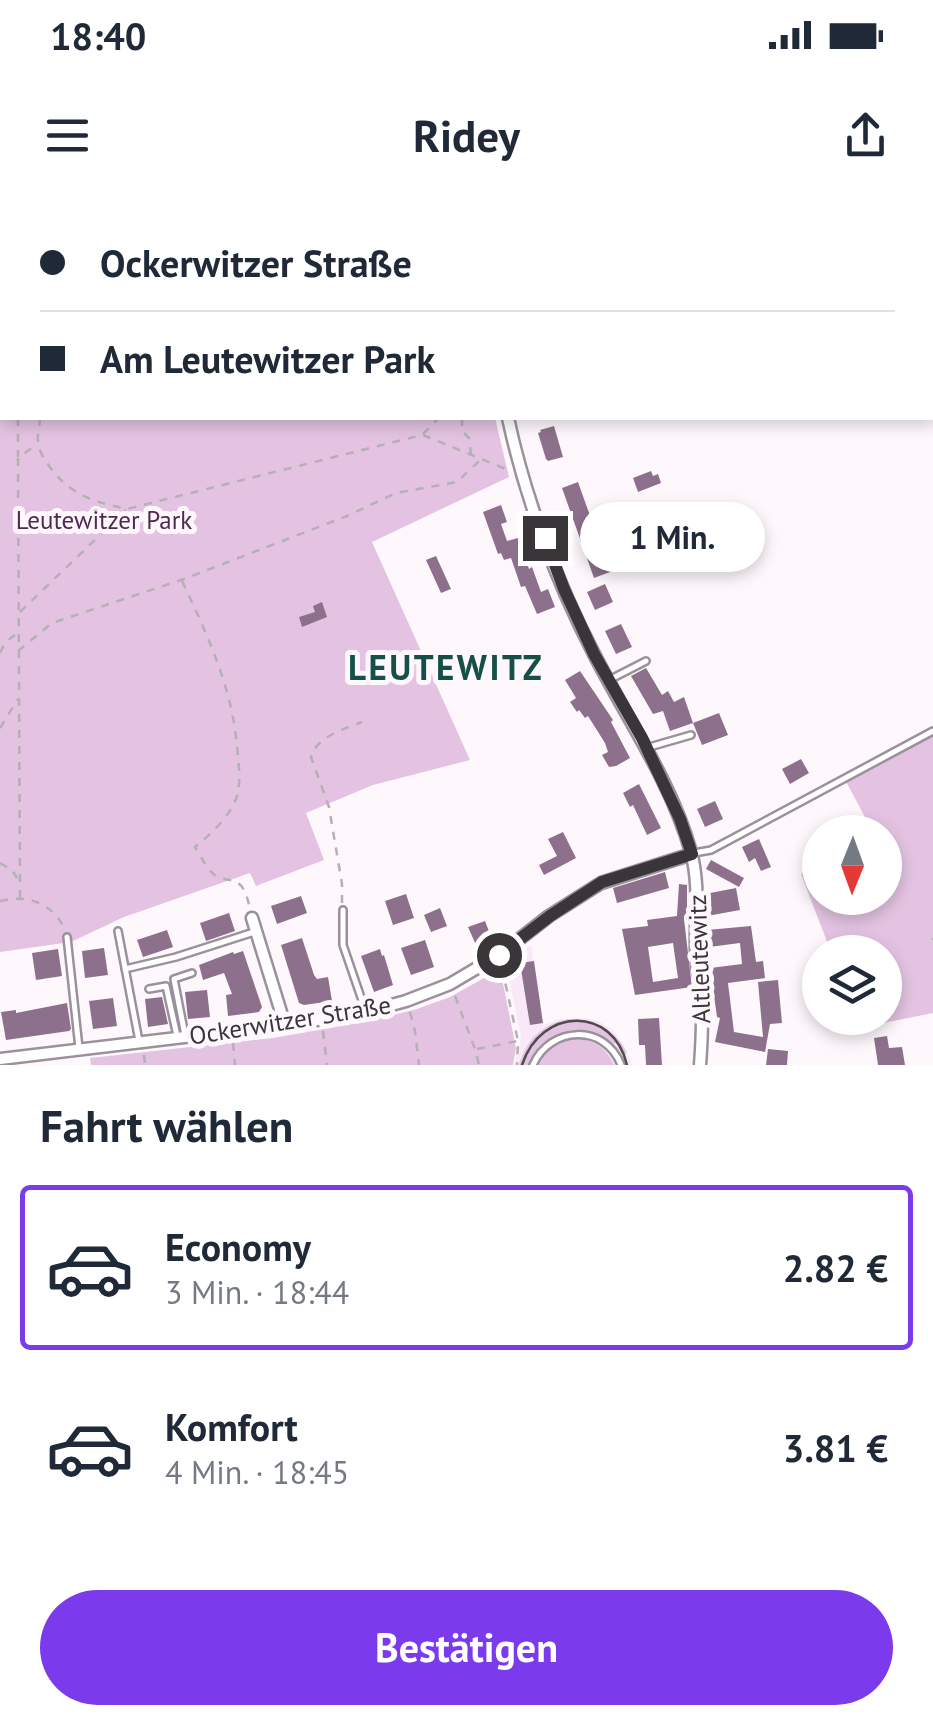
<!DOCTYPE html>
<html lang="de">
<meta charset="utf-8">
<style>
body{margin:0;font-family:"PT Sans",sans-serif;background:#f2f2f3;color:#1f2937;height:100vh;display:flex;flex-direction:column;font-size:38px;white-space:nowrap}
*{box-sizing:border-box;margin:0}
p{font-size:32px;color:#747a83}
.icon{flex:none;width:55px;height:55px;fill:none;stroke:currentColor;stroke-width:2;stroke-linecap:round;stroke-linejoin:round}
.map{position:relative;height:865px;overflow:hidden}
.side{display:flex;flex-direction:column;background:#fff;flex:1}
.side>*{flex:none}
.top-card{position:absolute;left:0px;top:0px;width:935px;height:220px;box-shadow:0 5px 15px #0003;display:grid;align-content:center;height:220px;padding:0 40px;background:#fff}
.needle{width:65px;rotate:181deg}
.tools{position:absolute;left:802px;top:615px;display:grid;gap:20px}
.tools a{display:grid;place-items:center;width:100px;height:100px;border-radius:50%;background:#fff;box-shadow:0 5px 15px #0003;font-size:50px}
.end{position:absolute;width:45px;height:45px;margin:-22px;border:12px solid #393538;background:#fff;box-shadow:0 0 0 5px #fff}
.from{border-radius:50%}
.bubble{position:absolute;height:70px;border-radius:35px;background:#fff;box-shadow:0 5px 15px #0003;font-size:32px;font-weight:700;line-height:70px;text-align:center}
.top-card b{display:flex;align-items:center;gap:35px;height:95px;font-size:38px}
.top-card b+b{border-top:2px solid #e0e1e3}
.top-card i{width:25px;height:25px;background:#1f2937}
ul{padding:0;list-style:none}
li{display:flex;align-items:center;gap:30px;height:165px;margin:0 20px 15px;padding:0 20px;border:5px solid transparent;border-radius:10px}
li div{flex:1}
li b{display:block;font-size:38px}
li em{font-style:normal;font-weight:700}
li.on{border-color:#7c3aed}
li>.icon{width:90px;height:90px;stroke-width:1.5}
h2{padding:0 40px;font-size:45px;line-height:120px}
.action{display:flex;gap:20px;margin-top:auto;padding:20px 40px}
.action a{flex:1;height:115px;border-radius:60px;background:#7c3aed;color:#fff;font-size:40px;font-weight:700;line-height:115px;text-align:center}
.status{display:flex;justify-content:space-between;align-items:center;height:70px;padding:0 50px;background:#fff;direction:ltr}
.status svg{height:28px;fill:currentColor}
header{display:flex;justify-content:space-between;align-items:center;height:130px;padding:0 40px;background:#fff;font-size:45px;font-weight:700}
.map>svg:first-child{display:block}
.built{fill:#f9e9f8}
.green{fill:#e3c3e1}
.building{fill:#8d708c;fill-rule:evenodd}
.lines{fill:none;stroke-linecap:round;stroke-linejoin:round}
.service-casing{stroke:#9b919a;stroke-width:10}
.minor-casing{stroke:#9b919a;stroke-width:15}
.path{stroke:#b5b0b4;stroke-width:2.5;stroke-dasharray:8 8;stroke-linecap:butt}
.service{stroke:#fff;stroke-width:5}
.minor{stroke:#fff;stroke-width:10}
.tram{stroke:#504b4f;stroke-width:2.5}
.route{stroke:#393538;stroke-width:12}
.labels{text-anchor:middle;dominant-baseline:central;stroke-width:10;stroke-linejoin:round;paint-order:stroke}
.park-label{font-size:25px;fill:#502850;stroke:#fef8fd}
.street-label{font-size:25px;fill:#393538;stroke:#fef8fd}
.district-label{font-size:35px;font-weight:bold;letter-spacing:2.5px;fill:#154f47;stroke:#fef8fd}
</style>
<div class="status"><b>18:40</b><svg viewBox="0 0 49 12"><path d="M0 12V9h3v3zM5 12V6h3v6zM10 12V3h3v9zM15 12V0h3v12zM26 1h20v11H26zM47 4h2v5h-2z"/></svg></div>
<header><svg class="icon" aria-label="menu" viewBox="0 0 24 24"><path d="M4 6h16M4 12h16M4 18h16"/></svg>Ridey<svg class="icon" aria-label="share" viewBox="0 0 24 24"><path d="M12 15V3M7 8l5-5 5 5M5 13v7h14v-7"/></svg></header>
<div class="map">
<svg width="933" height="865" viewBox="0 0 933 865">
<rect width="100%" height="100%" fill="#fef8fd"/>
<!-- built -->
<path class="built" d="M531,745L543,825L560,819L583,818L598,821L613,830L624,845L632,865H514L521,837L506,764Z"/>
<!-- green -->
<path class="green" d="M0,0H8V2H2V218H495L509,277L372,342L470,560L373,585L306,613L324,660L256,686L250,673L124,717L71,742L0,752Z
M14,0H447L448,2H14Z
M933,527V813L854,829L851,818H885V752H831L801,674L820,665V698H885V632H873L843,576Z
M500,769L516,848L513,865H91L90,858L273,838L369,821L417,809L450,797Z
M569,819C595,819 616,830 627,853L622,854L616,843L614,844C584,818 544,829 528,865H519C527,839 542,824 569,819Z
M573,839C593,839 606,847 614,865H538C546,849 556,842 573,839Z"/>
<!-- building -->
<path class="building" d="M554,226L563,257L548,261L546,259L538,233L541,232L540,230Z
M651,271L653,276L658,274L661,283L638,292L633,278Z
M578,282L610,372L594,378L562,288Z
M501,305L507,322L501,324L507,341L518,338L529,369L532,367L541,392L548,389L555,407L537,414L525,386L521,387L511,358L504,360L501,353L498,354L483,312Z
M436,356L451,389L441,393L426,360Z
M605,384L613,402L595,410L587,392Z
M322,402L327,417L302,427L299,417L315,412L313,406Z
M621,424L632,447L616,454L605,431Z
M646,468L662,495L668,491L674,502L684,497L693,523L670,531L663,511L653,514L631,476Z
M580,471L613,520L611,522L630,558L616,566L609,567L602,555L608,552L605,543L588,516L585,518L579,510L577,512L570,502L576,498L565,480Z
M719,513L728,535L702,545L693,523Z
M801,559L809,573L790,584L782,569Z
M639,584L661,628L647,635L633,605L630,607L623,593Z
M715,601L723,619L705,627L697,609Z
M563,632L576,658L544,675L539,665L557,656L548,639Z
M759,639L771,667L761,671L755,658L749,662L742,647Z
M711,660L744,678L739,687L706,669Z
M665,672L669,688L617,703L613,688Z
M679,684L687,685V719H684L692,787L635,795L622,729L648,726L647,720L677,716ZM673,743L678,778L653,782L648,747Z
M736,688L740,710L707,716L705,694Z
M406,694L414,718L393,725L385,701Z
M301,696L307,713L277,724L271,706Z
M440,708L447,726L431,732L424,715Z
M229,713L235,731L206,741L200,723Z
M485,721L492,739L476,745L468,727Z
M751,726L756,762L763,761L765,778L728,783L734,832L763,837L758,782L778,780L782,823L770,824L765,852L715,842L720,818L717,817L710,768L742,764L740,743L709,747L707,730Z
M167,730L173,747L143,757L137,740Z
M302,738L314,775L317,779L328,777L332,801L304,805L299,803L281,745Z
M425,740L434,767L411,775L401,748Z
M104,748L108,775L85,778L82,751Z
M58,749L62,776L36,780L32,753Z
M380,749L382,756L384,755L393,785L374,792L361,756Z
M243,751L262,807L259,812L228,816L226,795L232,794L224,773L203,780L199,765L233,752L234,754Z
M534,761L543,823L530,825L520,763Z
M207,790L210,817L188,819L185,792Z
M162,797L168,824L148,827L145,799Z
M113,798L117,826L93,829L89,801Z
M67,803L71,829L69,831L6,840L1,812L16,810V813Z
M659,818L662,865H646L645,845H639L638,819Z
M887,836L889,848L902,847L905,865H878L874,838Z
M768,849L788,851L787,865H766Z"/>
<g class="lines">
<defs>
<path id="service" d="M882,0V2
M932,190L933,192
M609,480L646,461
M646,548L691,535
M694,653L711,650L933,531
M343,710V745L366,812
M118,731L139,841
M67,737L79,848
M125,769L176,757L254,732
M149,789L166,786L177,836
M185,835L174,779L192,773
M533,865C550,826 605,823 621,865"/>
<path id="minor" d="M461,0L462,2
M508,218C525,297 556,381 594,454C627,519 671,581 691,652C700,685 695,718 696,751C696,764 699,776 701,789C703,815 702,839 700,865
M252,718L285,825
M0,859L285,825L366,812L406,801L450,784L499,755L549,716L601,683L692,654"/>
</defs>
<!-- service casing -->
<use href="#service" class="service-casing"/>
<!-- minor casing -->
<use href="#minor" class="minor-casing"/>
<!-- path -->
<path class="path" d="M10,2L11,0
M431,2L433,0
M0,109L2,87
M18,218V257
M40,218C40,225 37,234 38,241C38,249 43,257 47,263C69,295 91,301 127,309L422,235L439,218
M462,218V231L469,238L471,254
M423,235L508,270
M182,381C207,434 231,485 237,545C238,559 241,577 238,592C234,613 211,634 195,647C200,654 204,664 209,670C228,690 241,666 250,709
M20,412L126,310
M18,451L52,423L184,379L347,316L396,293L457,282L481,259
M0,453L5,443L17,433
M0,528L18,499
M0,663L12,670L17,678
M20,698L18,258L37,244
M0,701C28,694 53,703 65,730
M342,703V684L329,607L311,557C317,536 343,530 362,522
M932,739H933
M502,768L518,841L517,865
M455,796L475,849L479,865
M410,812L415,831L419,865
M323,831L327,865
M233,843L235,865
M477,849L518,841
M144,855L145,865"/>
<!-- service -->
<use href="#service" class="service"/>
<!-- minor -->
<use href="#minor" class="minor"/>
<!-- tram -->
<path class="tram" d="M522,865C541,807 613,805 627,865"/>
</g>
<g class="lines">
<!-- route -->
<path class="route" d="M499,755L550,716L602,682L692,654L680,619L642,538L594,454L564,389L545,338"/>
</g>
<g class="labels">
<!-- park labels -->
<g class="park-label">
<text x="104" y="320">Leutewitzer Park</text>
</g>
<!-- street labels -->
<g class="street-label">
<text transform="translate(699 759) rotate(-92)">Altleutewitz</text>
<text transform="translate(290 820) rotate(-9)">Ockerwitzer Straße</text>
</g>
<!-- district labels -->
<g class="district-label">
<text x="446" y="467">LEUTEWITZ</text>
</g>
</g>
</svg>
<div class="tools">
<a><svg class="needle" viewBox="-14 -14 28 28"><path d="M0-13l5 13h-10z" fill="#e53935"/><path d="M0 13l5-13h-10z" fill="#747a83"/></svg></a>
<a><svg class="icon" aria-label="layers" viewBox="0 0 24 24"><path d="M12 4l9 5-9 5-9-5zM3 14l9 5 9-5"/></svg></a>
</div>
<i class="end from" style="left:499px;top:755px"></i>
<i class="end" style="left:545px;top:338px"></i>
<div class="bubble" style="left:580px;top:302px;width:185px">1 Min.</div>
<div class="top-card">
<b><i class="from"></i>Ockerwitzer Straße</b>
<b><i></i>Am Leutewitzer Park</b>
</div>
</div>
<section class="side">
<h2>Fahrt wählen</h2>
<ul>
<li class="on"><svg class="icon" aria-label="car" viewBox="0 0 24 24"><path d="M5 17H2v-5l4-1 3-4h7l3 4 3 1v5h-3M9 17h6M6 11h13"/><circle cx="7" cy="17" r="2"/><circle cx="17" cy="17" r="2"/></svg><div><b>Economy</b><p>3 Min. · 18:44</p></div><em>2.82 €</em></li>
<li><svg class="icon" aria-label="car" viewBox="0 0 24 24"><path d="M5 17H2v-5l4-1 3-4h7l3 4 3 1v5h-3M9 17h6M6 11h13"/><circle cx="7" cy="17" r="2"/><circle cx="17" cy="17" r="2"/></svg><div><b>Komfort</b><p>4 Min. · 18:45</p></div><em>3.81 €</em></li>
</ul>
<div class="action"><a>Bestätigen</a></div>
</section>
